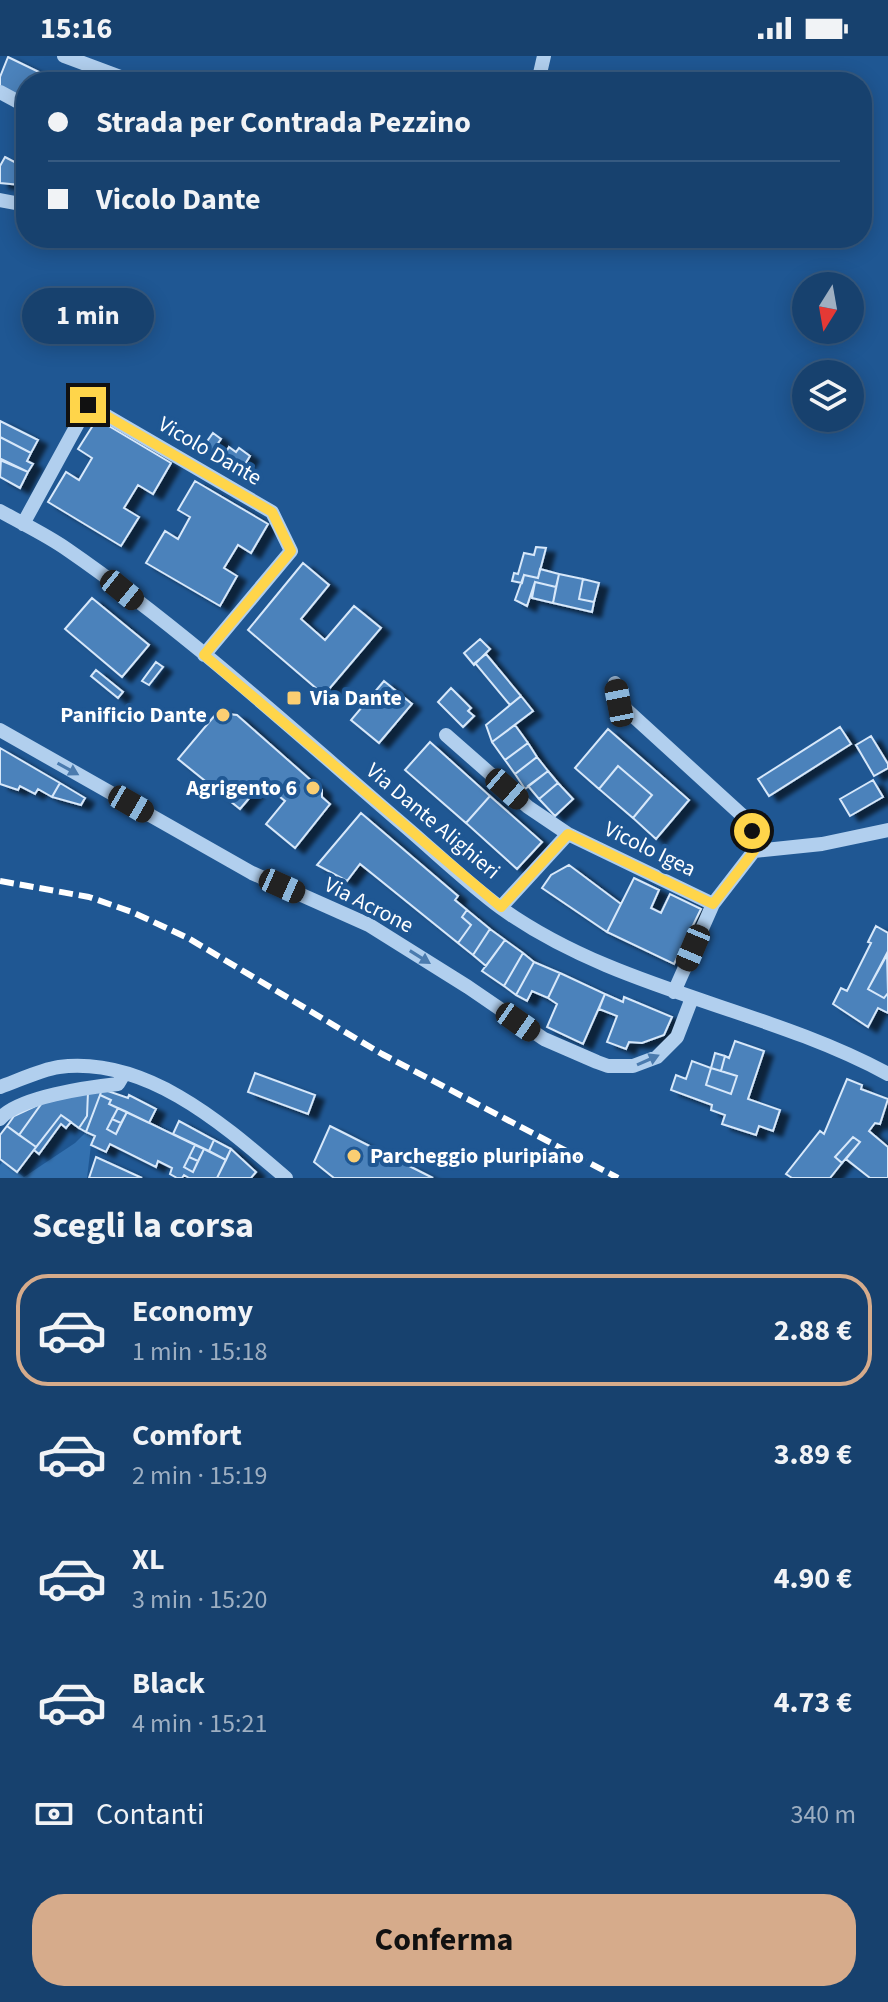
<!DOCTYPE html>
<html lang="it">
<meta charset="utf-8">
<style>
body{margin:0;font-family:"Source Sans 3",sans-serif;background:#244c76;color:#f1f3f6;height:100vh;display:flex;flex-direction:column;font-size:30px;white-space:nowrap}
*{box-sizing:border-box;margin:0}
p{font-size:26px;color:#9eafc2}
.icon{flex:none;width:44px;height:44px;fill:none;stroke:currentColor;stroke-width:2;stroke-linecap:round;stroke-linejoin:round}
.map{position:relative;height:1122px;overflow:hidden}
.side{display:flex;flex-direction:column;background:#17416e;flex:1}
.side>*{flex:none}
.banner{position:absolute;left:16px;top:16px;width:856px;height:176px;border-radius:32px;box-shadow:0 4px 20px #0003,0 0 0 2px #365a81;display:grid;align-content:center;height:176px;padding:0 32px;background:#17416e}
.needle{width:52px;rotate:191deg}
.tools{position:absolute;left:792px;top:216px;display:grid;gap:16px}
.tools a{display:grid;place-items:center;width:72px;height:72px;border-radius:50%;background:#17416e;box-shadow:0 4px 20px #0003,0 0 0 2px #365a81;font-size:40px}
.end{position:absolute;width:36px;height:36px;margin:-18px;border:10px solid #ffd54a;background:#111;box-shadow:0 0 0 4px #111}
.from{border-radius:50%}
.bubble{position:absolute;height:56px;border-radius:28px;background:#17416e;box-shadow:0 4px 20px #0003,0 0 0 2px #365a81;font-size:26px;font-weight:700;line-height:56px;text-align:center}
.car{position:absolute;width:24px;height:48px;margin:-24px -12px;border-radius:10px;box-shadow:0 0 6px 2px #0007;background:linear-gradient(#222 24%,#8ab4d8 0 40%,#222 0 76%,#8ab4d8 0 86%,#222 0)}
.banner b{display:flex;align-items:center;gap:28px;height:76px;font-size:30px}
.banner b+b{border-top:2px solid #365a81}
.banner i{width:20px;height:20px;background:#f1f3f6}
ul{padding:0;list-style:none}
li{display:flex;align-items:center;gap:24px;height:112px;margin:0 16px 12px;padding:0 16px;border:4px solid transparent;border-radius:32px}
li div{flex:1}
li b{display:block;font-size:30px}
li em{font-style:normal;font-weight:700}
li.active{border-color:#d6ab8b}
li>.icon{width:72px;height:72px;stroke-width:1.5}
h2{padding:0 32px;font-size:36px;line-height:96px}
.pay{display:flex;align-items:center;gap:20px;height:88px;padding:0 32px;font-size:30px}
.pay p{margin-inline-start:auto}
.button{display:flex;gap:16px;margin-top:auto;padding:16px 32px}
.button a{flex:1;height:92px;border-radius:32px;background:#d6ab8b;color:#111;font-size:32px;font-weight:700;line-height:92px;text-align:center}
.status{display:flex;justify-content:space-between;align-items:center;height:56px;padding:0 40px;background:#17416e;direction:ltr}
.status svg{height:22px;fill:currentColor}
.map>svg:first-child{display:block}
.green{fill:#3371b0}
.building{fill:#4c82bb;stroke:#d7e8fa;stroke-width:2;filter:url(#shadow)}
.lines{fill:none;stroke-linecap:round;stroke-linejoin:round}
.minor{stroke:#b1cfee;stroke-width:14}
.rail{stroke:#fff;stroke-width:6;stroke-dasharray:14 6;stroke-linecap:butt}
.oneway{fill:#4b7bae}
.route{stroke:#ffd54a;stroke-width:10}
.poi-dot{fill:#fbce72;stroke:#1f5793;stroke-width:3}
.labels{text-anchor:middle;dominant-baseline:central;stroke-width:8;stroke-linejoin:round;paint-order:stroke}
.street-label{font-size:22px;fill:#fff;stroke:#1f5793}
.poi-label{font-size:22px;font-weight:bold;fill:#fff;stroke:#1f5793;text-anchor:start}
</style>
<div class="status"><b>15:16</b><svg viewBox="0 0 49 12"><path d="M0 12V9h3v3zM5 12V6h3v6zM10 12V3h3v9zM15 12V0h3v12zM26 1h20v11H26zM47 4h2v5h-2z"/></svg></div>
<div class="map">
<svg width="888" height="1122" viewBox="0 0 888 1122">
<defs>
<filter id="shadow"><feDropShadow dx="9" dy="5" stdDeviation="2" flood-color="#0009"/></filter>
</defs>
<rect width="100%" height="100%" fill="#1f5793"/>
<!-- green -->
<path class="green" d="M86,1076L95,1080L91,1089L87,1122H0V1109L3,1105L24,1121L75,1087Z"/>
<!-- building -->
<path class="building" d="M8,1L41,17L36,26H26V45L0,31V21Z
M5,101L26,112L21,129L0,127V110Z
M97,363L171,407L153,438L138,429L124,452L139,461L121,490L48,446L66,416L79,424L92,402L78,393Z
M0,365L38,384L31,397L0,381Z
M213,377L221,383L211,397L203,391Z
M0,381L31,397L27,405L33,408L28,416L0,404Z
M229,391L236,396L239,392L250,400L241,415L222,403Z
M1,403L28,416L20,432L0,421Z
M195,425L268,468L251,497L238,489L224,512L237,520L220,550L146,507L165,475L178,483L190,461L178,454Z
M536,491L546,492L538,522L524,519L522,527L512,525L514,517L518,518L524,497L534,499Z
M303,507L329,529L301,563L325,584L354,550L381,572L324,639L248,574Z
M540,513L559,518L556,531L535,526L527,550L515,544L524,519L538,522Z
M559,518L583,523L579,543L594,546L592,556L553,547Z
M583,523L599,527L594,546L579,543Z
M535,526L556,531L553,547L532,542Z
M92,542L149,589L122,621L65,573Z
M480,583L490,593L474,609L464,597Z
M486,598L521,640L510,649L475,607Z
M156,606L163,611L149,629L142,625Z
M96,614L123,636L118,642L91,620Z
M384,625L412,648L379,687L351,664Z
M451,632L471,652L468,655L474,660L463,671L438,646Z
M521,640L533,655L492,686L486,669Z
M221,652L228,658L237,659L322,734V741L330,748L295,792L266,768L285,745L262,727L240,753L178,703Z
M515,669L528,687L505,704L492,686Z
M840,671L851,688L769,740L758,723Z
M608,673L689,744L656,783L633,762L652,739L618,710L599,733L575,712Z
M871,680L888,708V712L874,720L856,689Z
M430,686L490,740L466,767L405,714Z
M528,687L537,701L515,718L505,704Z
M0,692L60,727L52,741L38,733L35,738L20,730L18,734L0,728Z
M537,701L548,715L525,733L515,718Z
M618,710L652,739L633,762L599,733Z
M548,715L558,727L539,743L528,730Z
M873,724L883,741L850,760L840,743Z
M60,727L85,742L81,749L52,741Z
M558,727L573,743L555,760L539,743Z
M490,740L542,786L517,813L466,767Z
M361,757L458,840L455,844L467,854L462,861L471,869L458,887L360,808L347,825L317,809Z
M569,809L621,848L607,876L542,832L551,819Z
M634,822L659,834L651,852L661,857L670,838L701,853L674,908L607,876Z
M467,854L490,873L473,899L458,887L471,869L462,861Z
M876,870L888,877V897L868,933L884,942L888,937V957L878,952L868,971L833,948L841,932L847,935L871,887L868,886Z
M490,873L505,884L486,910L473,899Z
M505,884L523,897L504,930L482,915Z
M523,897L534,906L516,939L504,930Z
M887,897L888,937L884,942L868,933Z
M534,906L560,917L548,942L532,935L527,945L516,939Z
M560,917L605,938L583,988L547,971L557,948L548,942Z
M605,938L623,946L624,941L672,961L664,979L642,987L629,986L626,993L607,986L617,960L599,953Z
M735,985L764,995L748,1043L780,1054L773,1075L759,1070L756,1079L722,1068L725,1059L711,1054L712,1049L671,1034L676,1019L686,1023L692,1005L711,1012L706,1029L731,1038L737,1020L721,1015L725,1000L729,1002Z
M715,997L725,1000L721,1015L711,1012Z
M711,1012L737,1020L731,1038L706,1029Z
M255,1017L315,1039L308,1058L248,1036Z
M847,1023L862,1029L861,1033L888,1043L880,1068L875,1067L869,1075L888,1091V1122H870L846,1103L860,1086L853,1081L835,1101L842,1107L830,1122H792L786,1118L820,1075L824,1078Z
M102,1033L128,1042L129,1039L156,1053L149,1067L109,1048L111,1044L100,1039Z
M102,1033L100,1039L86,1076L79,1072L87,1060L88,1036Z
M88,1036L87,1060L79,1072L61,1059L36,1091L19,1079L42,1047Z
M100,1039L111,1044L109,1048L118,1052L107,1073L116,1078L127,1056L195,1089L184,1111L193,1116L204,1093L226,1104L217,1122H189L184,1119L182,1122H177L170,1118L172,1112L158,1105L156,1111L110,1088L106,1096L91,1089L95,1080L86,1076Z
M42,1047L19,1079L7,1070L14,1060Z
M118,1052L127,1056L121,1067L112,1063Z
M61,1059L71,1066L66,1072L61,1068L39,1098L34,1094Z
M112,1063L121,1067L116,1078L107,1073Z
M179,1065L214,1084L209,1095L173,1078Z
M7,1070L36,1091L17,1116L0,1103V1079Z
M330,1070L433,1122H334L314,1106Z
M853,1081L860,1086L842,1107L835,1101Z
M214,1084L231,1093L226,1104L209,1095Z
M195,1089L204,1093L198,1105L189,1101Z
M231,1093L256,1116L251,1122H217Z
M96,1101L142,1122H89Z
M189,1101L198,1105L193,1116L184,1111Z"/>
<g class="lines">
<!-- minor -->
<path class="minor" d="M64,0L134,26
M538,26L544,0
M0,36L26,50
M0,144L26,149
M0,455C23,468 47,479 68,494C184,574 293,674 400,766C433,794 466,826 501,852C617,935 764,951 888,1018
M23,468L88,349L272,456L291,495L204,599
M615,627L619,647L745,762L752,775L754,795
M0,674L252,817L369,869L468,931L544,983L597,1006L608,1010H633L657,1001L677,981L692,942
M446,679L528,751L568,778L713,848
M501,851L568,778
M674,936L713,848L754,795L822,788L888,774
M0,1031C18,1025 39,1014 59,1011C147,1000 224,1069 286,1122
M0,1063C17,1041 90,1031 118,1028L124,1018"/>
<!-- rail -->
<path class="rail" d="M0,825L89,841L132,856L188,882L382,998L618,1122"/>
</g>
<!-- one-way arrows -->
<defs><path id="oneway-solid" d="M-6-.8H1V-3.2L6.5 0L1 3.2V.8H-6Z" transform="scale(2)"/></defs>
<g class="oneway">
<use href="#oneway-solid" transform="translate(68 713) rotate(29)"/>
<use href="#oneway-solid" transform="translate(420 901) rotate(32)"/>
<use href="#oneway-solid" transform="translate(648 1004) rotate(-24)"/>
</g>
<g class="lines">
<!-- route -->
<path class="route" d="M88,349L272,456L291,495L204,599L501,851L568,778L713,848L754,795L752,775"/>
</g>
<!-- markers -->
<g class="poi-dot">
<rect x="286" y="634" width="16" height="16" rx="4"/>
<circle cx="223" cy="659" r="8"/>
<circle cx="313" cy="732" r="8"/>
<circle cx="354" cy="1100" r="8"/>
</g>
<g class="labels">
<!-- street labels -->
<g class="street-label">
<text transform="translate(210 395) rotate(30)">Vicolo Dante</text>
<text transform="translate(433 765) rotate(40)">Via Dante Alighieri</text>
<text transform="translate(650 793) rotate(26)">Vicolo Igea</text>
<text transform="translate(369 849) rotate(27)">Via Acrone</text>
</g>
<!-- poi labels -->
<g class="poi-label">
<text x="310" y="642">Via Dante</text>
<text x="207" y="659" text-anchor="end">Panificio Dante</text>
<text x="297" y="732" text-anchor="end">Agrigento 6</text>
<text x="370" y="1100">Parcheggio pluripiano</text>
</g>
</g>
</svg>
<div class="tools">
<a><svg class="needle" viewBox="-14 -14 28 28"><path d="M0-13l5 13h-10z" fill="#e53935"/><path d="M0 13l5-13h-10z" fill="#9eafc2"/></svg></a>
<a><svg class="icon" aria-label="layers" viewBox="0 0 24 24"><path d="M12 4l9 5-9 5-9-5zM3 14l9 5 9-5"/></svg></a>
</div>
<i class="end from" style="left:752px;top:775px"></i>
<i class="end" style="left:88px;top:349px"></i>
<div class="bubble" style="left:22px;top:232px;width:132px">1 min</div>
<i class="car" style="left:122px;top:534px;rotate:129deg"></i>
<i class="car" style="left:619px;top:647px;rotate:349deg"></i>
<i class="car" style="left:507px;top:733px;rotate:131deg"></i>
<i class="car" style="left:131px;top:748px;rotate:120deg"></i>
<i class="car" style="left:282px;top:830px;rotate:114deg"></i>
<i class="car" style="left:693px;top:892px;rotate:203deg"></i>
<i class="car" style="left:518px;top:966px;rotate:125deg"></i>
<div class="banner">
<b><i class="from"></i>Strada per Contrada Pezzino</b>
<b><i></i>Vicolo Dante</b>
</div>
</div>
<section class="side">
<h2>Scegli la corsa</h2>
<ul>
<li class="active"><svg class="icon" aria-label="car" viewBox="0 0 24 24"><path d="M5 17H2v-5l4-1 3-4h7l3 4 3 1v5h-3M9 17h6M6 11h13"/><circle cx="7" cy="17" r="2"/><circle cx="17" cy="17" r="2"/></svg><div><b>Economy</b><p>1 min · 15:18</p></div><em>2.88 €</em></li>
<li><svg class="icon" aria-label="car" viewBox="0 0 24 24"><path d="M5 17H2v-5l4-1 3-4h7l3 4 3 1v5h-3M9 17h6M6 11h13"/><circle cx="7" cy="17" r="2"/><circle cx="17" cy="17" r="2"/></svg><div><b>Comfort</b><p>2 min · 15:19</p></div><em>3.89 €</em></li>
<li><svg class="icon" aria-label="car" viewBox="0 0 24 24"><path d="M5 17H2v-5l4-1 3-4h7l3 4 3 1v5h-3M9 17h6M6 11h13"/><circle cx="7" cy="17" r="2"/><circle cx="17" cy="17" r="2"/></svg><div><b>XL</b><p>3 min · 15:20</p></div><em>4.90 €</em></li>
<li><svg class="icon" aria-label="car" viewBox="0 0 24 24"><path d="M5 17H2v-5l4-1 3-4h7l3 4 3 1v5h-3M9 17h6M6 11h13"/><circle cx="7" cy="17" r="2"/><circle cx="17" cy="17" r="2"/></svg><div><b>Black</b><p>4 min · 15:21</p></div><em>4.73 €</em></li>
</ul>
<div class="pay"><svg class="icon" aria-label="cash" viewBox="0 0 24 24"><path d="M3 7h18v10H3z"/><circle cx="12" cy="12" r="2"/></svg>Contanti<p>340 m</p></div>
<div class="button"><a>Conferma</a></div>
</section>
